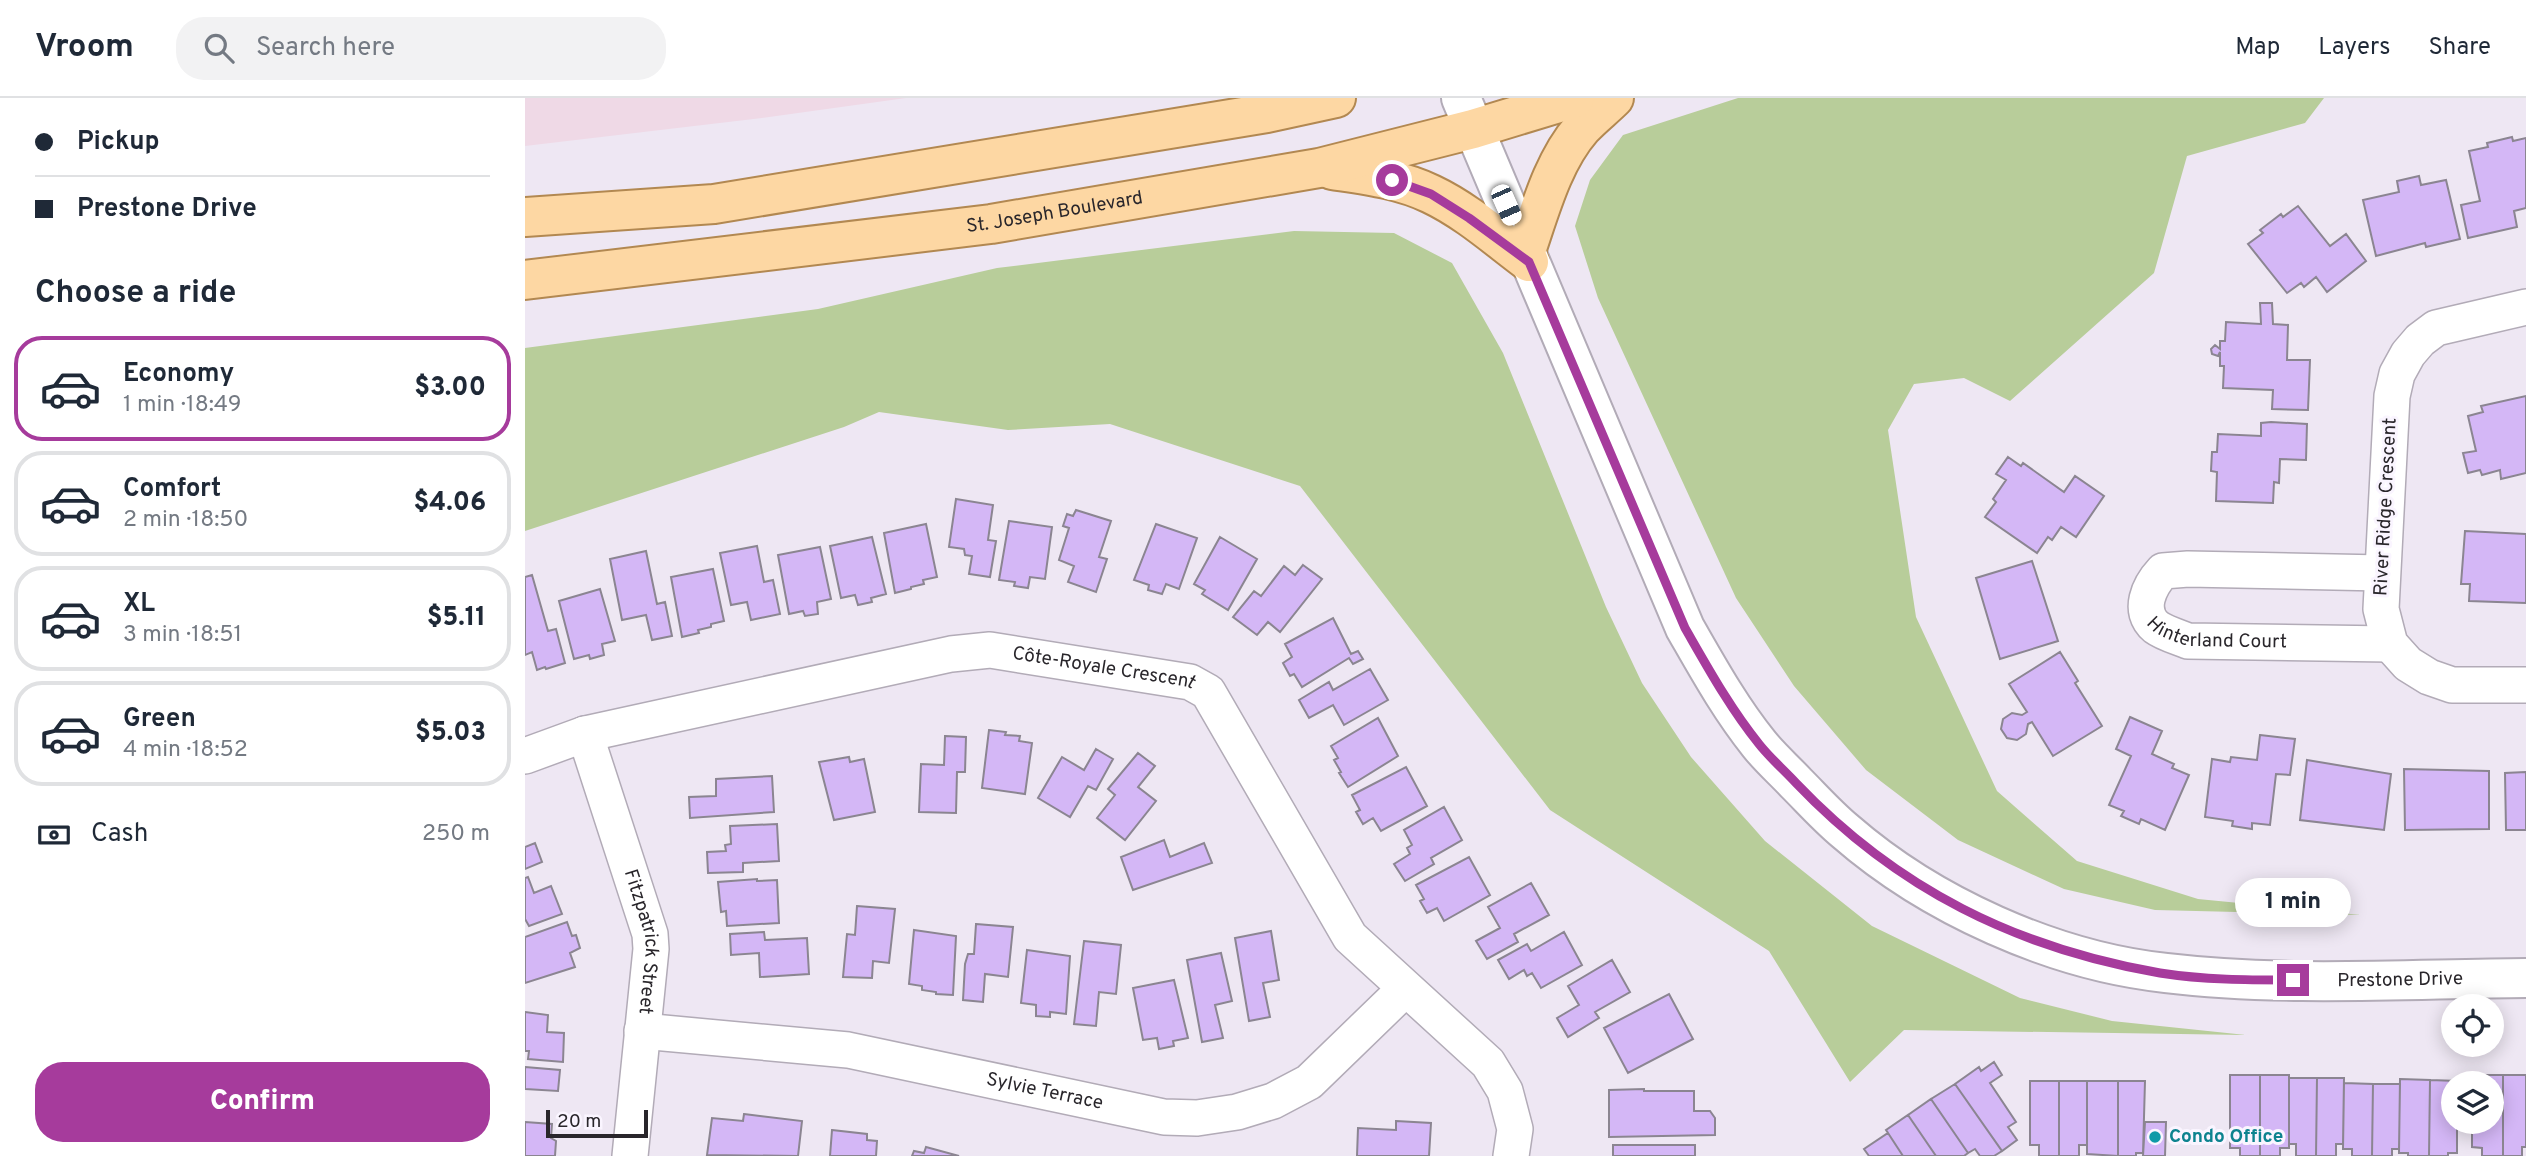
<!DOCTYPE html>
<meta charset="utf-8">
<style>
body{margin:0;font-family:Overpass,sans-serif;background:#f2f2f3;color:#1f2937;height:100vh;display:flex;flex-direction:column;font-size:26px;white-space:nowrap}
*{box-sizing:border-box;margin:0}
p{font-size:23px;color:#747a83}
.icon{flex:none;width:38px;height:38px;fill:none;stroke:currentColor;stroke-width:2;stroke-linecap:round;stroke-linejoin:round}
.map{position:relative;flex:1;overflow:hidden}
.sheet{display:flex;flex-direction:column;background:#fff;width:525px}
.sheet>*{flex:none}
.banner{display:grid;align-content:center;height:154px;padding:0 35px;background:#fff}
.tools{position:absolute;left:1916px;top:896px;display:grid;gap:14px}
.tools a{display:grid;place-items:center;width:63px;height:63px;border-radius:50%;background:#fff;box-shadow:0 4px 18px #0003;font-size:35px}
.scale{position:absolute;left:21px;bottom:18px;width:102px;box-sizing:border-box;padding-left:7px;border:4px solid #29262b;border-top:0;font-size:19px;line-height:24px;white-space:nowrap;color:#29262b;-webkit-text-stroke:5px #faf5ff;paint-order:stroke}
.end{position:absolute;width:32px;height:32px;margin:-16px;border:9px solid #a63b9c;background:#fff;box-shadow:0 0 0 4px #fff}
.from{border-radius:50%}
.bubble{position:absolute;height:49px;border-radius:24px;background:#fff;box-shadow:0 4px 18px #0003;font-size:23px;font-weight:800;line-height:49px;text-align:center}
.car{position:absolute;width:21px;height:42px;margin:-21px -10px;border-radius:9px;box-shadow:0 0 5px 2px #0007;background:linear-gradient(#fff 24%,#345 0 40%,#fff 0 76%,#345 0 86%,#fff 0)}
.banner b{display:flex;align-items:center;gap:24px;height:66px;font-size:26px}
.banner b+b{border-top:2px solid #e0e1e3}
.banner i{width:18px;height:18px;background:#1f2937}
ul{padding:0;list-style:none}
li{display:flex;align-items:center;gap:21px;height:105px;margin:0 14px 10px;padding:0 21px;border:4px solid #e0e1e3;border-radius:28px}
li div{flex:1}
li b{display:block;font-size:26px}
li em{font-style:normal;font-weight:800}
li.on{border-color:#a63b9c}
li>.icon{width:63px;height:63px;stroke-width:1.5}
h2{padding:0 35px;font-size:32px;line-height:84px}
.pay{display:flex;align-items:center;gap:18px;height:77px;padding:0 35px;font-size:26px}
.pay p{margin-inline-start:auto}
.action{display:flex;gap:14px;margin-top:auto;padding:14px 35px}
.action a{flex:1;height:80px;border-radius:28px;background:#a63b9c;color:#fff;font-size:28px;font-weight:800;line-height:80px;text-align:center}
header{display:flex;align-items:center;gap:42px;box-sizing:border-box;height:98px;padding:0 35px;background:#fff;border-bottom:2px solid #e0e1e3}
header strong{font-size:33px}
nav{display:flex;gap:38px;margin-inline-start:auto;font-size:24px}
.search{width:490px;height:63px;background:#f2f2f3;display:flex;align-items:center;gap:18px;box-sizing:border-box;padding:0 24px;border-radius:28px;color:#747a83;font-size:26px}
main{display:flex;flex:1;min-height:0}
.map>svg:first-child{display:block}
.commercial{fill:#efd9e6}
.green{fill:#b8cd9a}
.building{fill:#d4b7f6;stroke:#8b8591;stroke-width:2}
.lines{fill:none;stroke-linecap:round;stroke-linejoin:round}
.minor-casing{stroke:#b2abb7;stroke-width:38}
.tertiary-casing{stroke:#b2abb7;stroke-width:42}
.primary-casing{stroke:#b28851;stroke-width:42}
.minor{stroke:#fff;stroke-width:35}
.tertiary{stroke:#fff;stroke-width:38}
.primary{stroke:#fdd7a3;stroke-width:38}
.route{stroke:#a63b9c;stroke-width:9}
.culture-dot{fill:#0f9aa8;stroke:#faf5ff;stroke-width:2.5}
.labels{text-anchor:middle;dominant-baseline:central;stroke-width:6;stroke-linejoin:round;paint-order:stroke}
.street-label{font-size:19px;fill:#29262b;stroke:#faf5ff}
.culture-label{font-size:19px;font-weight:bold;fill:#0d838f;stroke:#faf5ff;text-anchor:start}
</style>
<header>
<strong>Vroom</strong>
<div class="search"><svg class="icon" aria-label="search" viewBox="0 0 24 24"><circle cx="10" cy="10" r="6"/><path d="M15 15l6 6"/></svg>Search here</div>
<nav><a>Map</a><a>Layers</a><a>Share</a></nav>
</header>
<main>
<section class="sheet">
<div class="banner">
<b><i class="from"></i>Pickup</b>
<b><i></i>Prestone Drive</b>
</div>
<h2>Choose a ride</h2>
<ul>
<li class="on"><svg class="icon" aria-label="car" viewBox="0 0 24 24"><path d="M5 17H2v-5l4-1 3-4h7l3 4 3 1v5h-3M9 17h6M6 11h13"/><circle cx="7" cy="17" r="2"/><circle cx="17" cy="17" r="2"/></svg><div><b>Economy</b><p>1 min · 18:49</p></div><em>$3.00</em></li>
<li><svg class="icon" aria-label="car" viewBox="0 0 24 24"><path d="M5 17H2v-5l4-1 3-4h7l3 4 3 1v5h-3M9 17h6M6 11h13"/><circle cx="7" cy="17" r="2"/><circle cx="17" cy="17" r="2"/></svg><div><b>Comfort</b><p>2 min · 18:50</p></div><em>$4.06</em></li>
<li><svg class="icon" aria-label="car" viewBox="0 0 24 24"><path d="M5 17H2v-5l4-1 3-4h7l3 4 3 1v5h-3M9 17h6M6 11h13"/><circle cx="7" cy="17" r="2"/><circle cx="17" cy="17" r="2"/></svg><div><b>XL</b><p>3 min · 18:51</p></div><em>$5.11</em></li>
<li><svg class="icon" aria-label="car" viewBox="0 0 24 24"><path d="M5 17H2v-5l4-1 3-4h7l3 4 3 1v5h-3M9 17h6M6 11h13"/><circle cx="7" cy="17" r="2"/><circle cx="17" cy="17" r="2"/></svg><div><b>Green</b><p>4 min · 18:52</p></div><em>$5.03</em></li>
</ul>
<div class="pay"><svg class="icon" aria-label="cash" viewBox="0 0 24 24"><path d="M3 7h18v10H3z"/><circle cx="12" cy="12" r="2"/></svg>Cash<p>250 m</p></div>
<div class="action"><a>Confirm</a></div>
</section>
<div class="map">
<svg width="2001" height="1058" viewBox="0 0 2001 1058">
<rect width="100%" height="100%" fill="#eee7f3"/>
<!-- commercial -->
<path class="commercial" d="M0,0H381L237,20L0,48Z"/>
<!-- green -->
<path class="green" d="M1213,0H1799L1780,25L1662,58L1629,175L1485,303L1439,280L1389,286L1363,332L1391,519L1472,693L1552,763L1673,801L1836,817L1630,812L1539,791L1433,742L1341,672L1269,588L1211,500L1073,200L1050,128L1065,82L1098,37Z
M769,133L869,135L927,165L978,255L1081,509L1117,585L1166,659L1240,743L1347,828L1495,900L1587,923L1721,937L1379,932L1325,984L1244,853L1025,712L775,388L585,326L483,332L354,314L319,329L0,433V250L293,211L472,170Z"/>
<!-- building -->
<path class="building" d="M1987,39L1988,43L2001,40V110L1989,113L1992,129L1943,140L1936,107L1955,103L1944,53L1963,49L1962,45Z
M1894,78L1896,87L1921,82L1935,141L1901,149L1900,145L1851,158L1838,102L1874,94L1872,83Z
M1773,108L1805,148L1821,136L1841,163L1802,194L1791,179L1779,189L1776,185L1762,195L1723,146L1738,135L1735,132L1756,116L1758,119Z
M1735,205H1747L1748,226L1763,227L1762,262H1785L1783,312L1747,311L1748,292L1698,290L1699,268H1695V254L1693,258L1687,256L1686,251L1690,247L1695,251V243H1700L1701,224L1736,226Z
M2001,298V375L1976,381L1975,372L1957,377L1955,372L1943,375L1938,355L1951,353L1943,318L1958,314L1956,308Z
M1746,324L1782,326L1781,362L1755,361L1754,385L1749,384L1748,405L1691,403L1692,374L1686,373L1687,354H1692L1693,336L1736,338V325Z
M1483,359L1496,368L1498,365L1539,394L1550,378L1579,398L1551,439L1536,429L1527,442L1523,439L1512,455L1460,419L1471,404L1468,401L1481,382L1471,376Z
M431,401L468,407L463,442L471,443L465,479L444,476L447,458L440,457L439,451L424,449Z
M551,412L586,423L574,459L582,461L571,494L543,484L549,468L534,462L544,430L538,428L542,416L548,418Z
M484,423L527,429L520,481L505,479L503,490L489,488L490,484L474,482Z
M401,426L412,479L398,482L399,486L386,489V491L370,495L359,435Z
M631,426L672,440L654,491L641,486L637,496L623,492L624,487L609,482Z
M1940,433L2001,436V505L1944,503L1945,486H1936Z
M347,439L361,496L346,500L347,504L333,507L330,497L316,500L305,448Z
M695,439L732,461L703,512L677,496L680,492L669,486Z
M232,448L239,484L248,482L255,516L226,522L222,504L206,507L195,455Z
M295,449L306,501L292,504L293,516L280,518L278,513L264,516L253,457Z
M121,453L132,506L140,504L147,538L127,542L121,517L97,522L85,461Z
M1507,463L1533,543L1475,561L1451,480Z
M778,467L797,481L755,534L743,524L732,537L708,519L729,493L736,498L759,468L770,477Z
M188,471L199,523L186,526V529L173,532L174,535L157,539L146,479Z
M7,477L23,533L31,531L40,565L21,571L20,569L12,572L7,554L0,557V479Z
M75,491L90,543L77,546L79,557L65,561L64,557L49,561L34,503Z
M808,520L826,556L833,553L838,561L828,566L824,560L777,589L769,576L765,578L758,565L767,559L760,546Z
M1535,554L1553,583L1550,585L1577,628L1528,658L1507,624L1503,626L1501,636L1492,642L1482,640L1476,631L1478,621L1487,615L1497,617L1502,614L1484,586Z
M845,571L863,602L819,627L808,607L784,620L774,602L804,584L808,592Z
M1605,619L1637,633L1627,656L1649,666L1647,670L1664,677L1640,732L1616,721L1614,726L1596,718L1599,713L1584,707L1606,658L1591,651Z
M853,620L873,658L823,689L814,675L816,674L809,662L813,660L806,648Z
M464,632L481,634L480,637L495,638L494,643L507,645L500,696L457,690Z
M1735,637L1770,641L1765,677L1751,676L1745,727L1727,725V731L1707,728L1708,723L1680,719L1687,661L1705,664L1706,659L1732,662Z
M420,638L441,639L440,674H432L431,715L394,714L396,666L419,667Z
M571,651L588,661L571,692L563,688L545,719L513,700L537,659L559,672Z
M613,655L630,668L613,689L631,703L600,742L572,720L590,697L583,691Z
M324,659L325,664L339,661L350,714L309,722L294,664Z
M1782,662L1866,676L1859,732L1775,722Z
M881,669L902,708L856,733L848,720L838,726L831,714L835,712L827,697Z
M1879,671L1964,673V731L1880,732Z
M2001,674V732H1981L1980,675Z
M247,678L249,714L165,720L164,699L191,698V681Z
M919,709L937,742L906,760L909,766L880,783L869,766L885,756L882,750L887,747L879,732Z
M252,726L254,763L218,765V774L183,775L182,754L201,753L200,747L206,746L205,728Z
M639,742L645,759L679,745L687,765L608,792L596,759Z
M10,745L17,764L0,771V749Z
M944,759L965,797L919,823L912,810L902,815L895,803L899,801L891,787Z
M3,779L9,795L26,788L37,816L4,828L0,821V780Z
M232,781V783L252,782L254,825L202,828L201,813L196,814L193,784Z
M1006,785L1024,817L989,836L993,844L962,861L951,843L975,830L963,809Z
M332,808L370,811L364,865L348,863L347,880L318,879L322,836L330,837Z
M42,824L47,838L51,837L55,850L45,855L50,869L0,885V839Z
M451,826L488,829L483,879L460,876L458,904L438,902L440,866L443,856H449Z
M389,832L431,838L428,897L411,896V894L397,892V888L384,886Z
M746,833L754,882L738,885L745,919L724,923L710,840Z
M239,834L240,842L282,840L284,876L235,879L234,855L206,857L205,836Z
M1039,834L1057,867L1016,890L1007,875L1002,878L999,872L984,881L973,862L1002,846L1006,853Z
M559,843L596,847L591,896L574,894L571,928L549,926Z
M502,852L545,858L541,916L525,914V919L511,918V907L496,905Z
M696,855L707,903L690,907L698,940L677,944L662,862Z
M1087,862L1105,894L1070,914L1074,920L1043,939L1032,920L1054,907L1043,888Z
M649,882L663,940L648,943L649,948L634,951L632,940L618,942L608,890Z
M1144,896L1168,941L1103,975L1079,930Z
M0,914L23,917L22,934L39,935L38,964L3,961L4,953H0Z
M1469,964L1477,977L1465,985L1491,1024L1483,1029L1492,1042L1477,1053L1430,986L1454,969L1456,973Z
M0,969L35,972L33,993L0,991Z
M1705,977H1735V1058H1715V1050H1705Z
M1735,977H1764V1050H1755V1058H1735Z
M1947,977H1978V1058H1957V1050L1947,1049V1024H1967V985H1947Z
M1978,977H2001V1049H1997V1058H1978Z
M1764,980H1792L1791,1058H1771V1046H1764Z
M1792,980H1819L1818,1046H1811V1058H1791Z
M1875,981L1905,982L1904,1058H1883V1055H1874Z
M1905,982L1933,983V985H1928V1024H1932V1055H1923V1058H1904Z
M1505,983H1534V1058H1514V1047H1505Z
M1534,983H1562V1047H1554V1058H1534Z
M1562,983H1593V1058L1562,1056Z
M1593,983H1620L1618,1055H1611V1058H1593Z
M1819,985L1848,986L1847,1058H1827V1051H1818Z
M1430,986L1477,1053L1469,1058H1455L1450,1051L1443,1055L1406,1001Z
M1848,986H1875L1874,1051H1867V1058H1847Z
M1119,991V993H1169V1013H1185L1190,1020V1037L1084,1039V992Z
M1406,1001L1443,1055L1439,1058H1411L1383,1017Z
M219,1016L277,1023L273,1058L182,1057L187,1020L218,1023Z
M1383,1017L1411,1058H1378L1363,1035L1361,1032Z
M871,1023L906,1025L904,1058H832L833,1030L871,1032Z
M0,1024L27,1026L26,1040L31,1043L30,1058H0Z
M1620,1024H1641L1640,1058H1618Z
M307,1032L342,1036V1042L352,1043L351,1058H305Z
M1363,1035L1378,1058H1344L1339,1051Z
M1088,1047H1170V1058H1088Z
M401,1049L434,1058H387L389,1053L399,1055Z"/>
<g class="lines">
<defs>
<g id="minor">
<path d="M2001,209L1911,230L1895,242L1883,256L1872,276L1867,298L1856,511L1865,546L1883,566L1904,579L1927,587H2001"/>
<path id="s1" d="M1857,475L1663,471L1638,473C1624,488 1612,513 1631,529C1639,535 1653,539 1663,543L1865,546"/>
<path id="s2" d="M60,636L125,836L126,851L105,1058"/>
<path id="s3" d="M0,658L60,636L426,556L465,552L665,584L683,594L825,839L963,965L980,993L990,1031L986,1058"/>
<path id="s4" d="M117,933L323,952L639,1019L672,1020L712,1014L748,1003L784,984L880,891"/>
</g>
<g id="tertiary">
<path id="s5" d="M936,0L1160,530C1183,570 1205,610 1234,646C1245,660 1259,672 1271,685C1287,701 1302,718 1320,733C1405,807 1528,863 1641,875C1760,889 1881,881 2001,880"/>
</g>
<g id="primary">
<path d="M807,72C840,77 875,81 906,96C942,113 973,141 1004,164"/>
<path d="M0,119L189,106L742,15L811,0"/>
<path d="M1001,153C1015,112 1028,63 1057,30C1067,19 1079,10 1089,0"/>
<path id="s6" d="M0,182L466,126L794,70L948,31L1050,0"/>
</g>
</defs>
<!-- minor casing -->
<use href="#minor" class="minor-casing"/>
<!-- tertiary casing -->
<use href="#tertiary" class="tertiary-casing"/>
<!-- primary casing -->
<use href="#primary" class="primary-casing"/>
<!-- minor -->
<use href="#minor" class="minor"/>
<!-- tertiary -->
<use href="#tertiary" class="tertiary"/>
<!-- primary -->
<use href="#primary" class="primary"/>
</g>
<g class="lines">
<!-- route -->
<path class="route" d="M867,82L906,96L944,120L1004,164L1160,530C1183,570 1205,610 1234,646C1245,660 1259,672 1271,685C1372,791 1491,850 1635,875C1679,882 1724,882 1768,882"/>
</g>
<!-- markers -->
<circle class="culture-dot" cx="1630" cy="1039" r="7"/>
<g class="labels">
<!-- street labels -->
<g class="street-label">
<text stroke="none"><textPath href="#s6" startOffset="534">St. Joseph Boulevard</textPath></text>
<text transform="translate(1861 409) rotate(-87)">River Ridge Crescent</text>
<text stroke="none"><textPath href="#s1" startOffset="345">Hinterland Court</textPath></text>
<text stroke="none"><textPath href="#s3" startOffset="593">Côte-Royale Crescent</textPath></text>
<text stroke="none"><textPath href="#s2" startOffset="217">Fitzpatrick Street</textPath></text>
<text stroke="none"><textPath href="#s5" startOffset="1426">Prestone Drive</textPath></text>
<text stroke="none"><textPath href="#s4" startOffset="408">Sylvie Terrace</textPath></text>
</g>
<!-- culture labels -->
<g class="culture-label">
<text x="1644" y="1039">Condo Office</text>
</g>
</g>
</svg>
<div class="tools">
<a><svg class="icon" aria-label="locate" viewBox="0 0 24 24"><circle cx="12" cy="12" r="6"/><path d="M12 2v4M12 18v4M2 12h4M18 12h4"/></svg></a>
<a><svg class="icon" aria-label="layers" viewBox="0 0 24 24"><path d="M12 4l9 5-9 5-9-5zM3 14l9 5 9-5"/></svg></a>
</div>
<div class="scale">20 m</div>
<i class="end from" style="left:867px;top:82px"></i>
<i class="end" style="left:1768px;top:882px"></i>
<div class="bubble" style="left:1710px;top:780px;width:116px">1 min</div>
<i class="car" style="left:981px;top:107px;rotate:156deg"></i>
</div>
</main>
